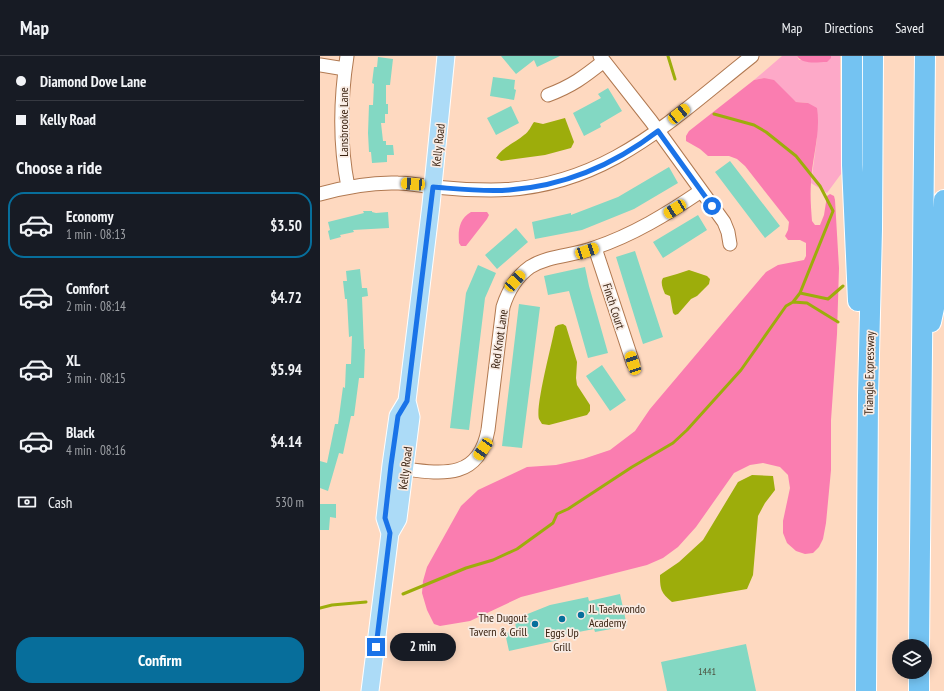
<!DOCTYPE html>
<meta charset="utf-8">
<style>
body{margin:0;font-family:"PT Sans Narrow",sans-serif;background:#242831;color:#f1f3f6;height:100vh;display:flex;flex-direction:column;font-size:15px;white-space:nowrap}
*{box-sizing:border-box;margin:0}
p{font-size:13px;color:#9ea1a6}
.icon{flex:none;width:22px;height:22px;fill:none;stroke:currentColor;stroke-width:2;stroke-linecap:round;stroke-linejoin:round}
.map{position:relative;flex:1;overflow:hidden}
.side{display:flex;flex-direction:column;background:#171b24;width:320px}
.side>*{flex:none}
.hud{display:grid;align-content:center;height:88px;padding:0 16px;background:#171b24}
.tools{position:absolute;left:572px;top:583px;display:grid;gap:8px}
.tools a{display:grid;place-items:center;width:40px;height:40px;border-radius:50%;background:#171b24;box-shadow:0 2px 10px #0003;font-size:20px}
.end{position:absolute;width:18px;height:18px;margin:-9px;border:5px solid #1a73e8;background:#fff;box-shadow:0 0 0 2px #fff}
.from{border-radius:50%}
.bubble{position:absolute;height:28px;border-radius:14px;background:#171b24;box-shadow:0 2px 10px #0003;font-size:13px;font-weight:800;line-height:28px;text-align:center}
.car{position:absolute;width:12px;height:24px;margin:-12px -6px;border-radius:5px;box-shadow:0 0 3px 1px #0007;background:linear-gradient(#f5c518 24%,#345 0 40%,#f5c518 0 76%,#345 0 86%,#f5c518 0)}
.hud b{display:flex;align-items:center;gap:14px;height:38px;font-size:15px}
.hud b+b{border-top:1px solid #363941}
.hud i{width:10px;height:10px;background:#f1f3f6}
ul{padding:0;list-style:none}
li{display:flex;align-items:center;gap:12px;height:66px;margin:0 8px 6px;padding:0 8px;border:2px solid transparent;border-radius:16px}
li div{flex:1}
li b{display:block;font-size:15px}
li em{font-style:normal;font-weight:800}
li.on{border-color:#076e9b}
li>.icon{width:36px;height:36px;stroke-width:1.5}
h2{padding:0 16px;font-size:18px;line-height:48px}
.pay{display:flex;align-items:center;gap:10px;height:44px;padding:0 16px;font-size:15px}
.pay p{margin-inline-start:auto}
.action{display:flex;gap:8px;margin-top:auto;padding:8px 16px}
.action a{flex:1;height:46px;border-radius:16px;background:#076e9b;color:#fff;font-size:16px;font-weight:800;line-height:46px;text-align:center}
header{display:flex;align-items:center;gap:24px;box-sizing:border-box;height:56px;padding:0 20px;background:#171b24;border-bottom:1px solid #363941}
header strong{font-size:19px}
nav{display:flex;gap:22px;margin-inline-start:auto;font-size:14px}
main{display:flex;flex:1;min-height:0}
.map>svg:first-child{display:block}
.green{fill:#fda9c8}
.forest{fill:#fa7db0}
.water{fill:#9dad0b}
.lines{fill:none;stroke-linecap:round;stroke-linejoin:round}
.stream{stroke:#9dad0b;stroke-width:3}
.building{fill:#83d8c3}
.minor-casing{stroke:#b17951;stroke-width:15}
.major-casing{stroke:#fff;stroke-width:19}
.highway-casing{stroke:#fff;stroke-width:22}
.minor{stroke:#fff;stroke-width:13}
.major{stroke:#acdbf7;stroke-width:17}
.highway{stroke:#74c3f2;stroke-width:20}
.route{stroke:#1a73e8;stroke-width:5}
.poi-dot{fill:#076e9b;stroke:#f8ebe3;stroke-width:1.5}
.labels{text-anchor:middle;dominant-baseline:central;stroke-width:3.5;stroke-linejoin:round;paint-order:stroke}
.number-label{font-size:10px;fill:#4c503e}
.street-label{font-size:12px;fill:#3a2312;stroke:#f8ebe3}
.poi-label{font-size:12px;fill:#3a2312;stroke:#f8ebe3;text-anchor:start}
</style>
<header>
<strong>Map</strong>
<nav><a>Map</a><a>Directions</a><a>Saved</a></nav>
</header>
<main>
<section class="side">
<div class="hud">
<b><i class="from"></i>Diamond Dove Lane</b>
<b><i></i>Kelly Road</b>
</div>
<h2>Choose a ride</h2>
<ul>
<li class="on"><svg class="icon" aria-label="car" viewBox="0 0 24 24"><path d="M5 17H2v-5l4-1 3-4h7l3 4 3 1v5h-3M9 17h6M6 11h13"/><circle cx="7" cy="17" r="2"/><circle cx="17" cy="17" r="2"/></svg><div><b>Economy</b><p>1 min · 08:13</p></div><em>$3.50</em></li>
<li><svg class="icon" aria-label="car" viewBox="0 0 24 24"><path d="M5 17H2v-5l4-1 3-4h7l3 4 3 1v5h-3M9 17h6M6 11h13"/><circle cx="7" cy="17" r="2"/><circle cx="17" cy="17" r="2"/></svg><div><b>Comfort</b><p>2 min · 08:14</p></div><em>$4.72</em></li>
<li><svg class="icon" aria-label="car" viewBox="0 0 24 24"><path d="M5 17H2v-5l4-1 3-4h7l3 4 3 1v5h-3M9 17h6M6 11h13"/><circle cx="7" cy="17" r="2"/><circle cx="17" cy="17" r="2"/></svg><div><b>XL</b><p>3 min · 08:15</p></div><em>$5.94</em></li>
<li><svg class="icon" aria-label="car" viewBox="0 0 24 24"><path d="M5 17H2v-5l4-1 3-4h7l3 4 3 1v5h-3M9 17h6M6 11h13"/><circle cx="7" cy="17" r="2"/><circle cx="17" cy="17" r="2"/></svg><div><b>Black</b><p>4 min · 08:16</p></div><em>$4.14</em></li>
</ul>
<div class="pay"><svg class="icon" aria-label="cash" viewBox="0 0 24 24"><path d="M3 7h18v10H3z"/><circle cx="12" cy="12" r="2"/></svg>Cash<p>530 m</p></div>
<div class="action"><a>Confirm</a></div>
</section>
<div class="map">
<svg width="624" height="635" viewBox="0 0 624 635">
<rect width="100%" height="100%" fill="#fed9c0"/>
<!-- green -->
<path class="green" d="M462,0H477L479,4L511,2V0H520L521,118L507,137L491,127L497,82L488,47L476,46L444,22L434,24Z"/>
<!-- forest -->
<path class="forest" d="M477,0H511V2L507,6C497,6 483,9 477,0Z
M444,22L454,24L476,46L488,47L497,52C501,77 492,101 491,127C490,139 491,152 492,165L495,169H500L504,159L507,140L510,138L514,140L515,144L519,212L517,278L511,364V414L506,467L503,483L499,491L493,497L485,498L476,495L467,487L463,477V465L470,432L468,419L460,411L443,407L430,409L414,417L376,471L358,491L343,502L327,509L201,541L150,565L120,570L114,568L107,554L102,537L103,525L107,511L141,450L158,434L207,411L236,409L263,403L290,394L315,375L330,353L446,216L458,209L484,204L486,200V187L480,184H468L465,180L468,174L469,166L425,110L417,103L409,100H388L380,93L366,85V80L369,75L434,24Z
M151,156H167L169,159L167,163L146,190H141L139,187C138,174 139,163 151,156Z"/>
<!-- water -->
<path class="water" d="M245,62L254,86L251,92L225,99L181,105L176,102C182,91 195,87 204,79C209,76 211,70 214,66L223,68Z
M369,214L387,220L390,223L389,228L377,240L371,243L358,258L355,259L353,257L350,240L345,238C343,233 340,227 343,222L357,218Z
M243,268L246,270L257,306L256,322L257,329L270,349V355L267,359L229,369L222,368C221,366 220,365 219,363C215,351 232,288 235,271L238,269Z
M432,419L453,420L455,434L445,447L438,460L433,519L427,533L352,546C341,537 340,533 340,519L359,506L383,484L418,426Z"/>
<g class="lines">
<!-- stream -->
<path class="stream" d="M348,0L355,23
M394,58L434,69L446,76L476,100L500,130L513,155L480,237
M473,246L487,247L518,266
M83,538L146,512L173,504L197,493L233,467L237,458L248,453L312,411L353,387L367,374L421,314L466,250L473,246L480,237L508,243L523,230
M0,552L12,549L46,546"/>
</g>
<!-- building -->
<path class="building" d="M181,0H240L217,11L214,4L196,18Z
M58,1L73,3L70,29H66V48H68V58H65V67H61L63,85H66V89H73L74,99H67V106L52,107L51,96H49L48,77L49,49H53L54,28L52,27L54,11H57Z
M173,21L195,24L194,33L196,34L194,44L170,40Z
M288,32L302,55L280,68L281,71L264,80L253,57L281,42L278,38Z
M191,50L199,67L176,79L167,62Z
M410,105L460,170L445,182L395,116Z
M349,111L358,127L314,153L262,174L215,183L212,166L251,157V159L298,141Z
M43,155H52V156L56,157L68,156L69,172L33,174L34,176L20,179L21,181L10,184L8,175L10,174L8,166L44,157Z
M378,159L387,174L343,202L333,186Z
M196,172L208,186L177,213L165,199Z
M315,195L343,281L323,288L296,201Z
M158,209L176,217L165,242L149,374L130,372L146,237Z
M265,211L269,230L288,297L268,302L249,235L228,239L224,220Z
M40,213L42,232H47L48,240L42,241L44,293H45L44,322H39L34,360H31L23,398L19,397L8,435L0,432V405L7,407L15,368H18L23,331L25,332L26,308H31L32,280L29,281L27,243H25L23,225H27L26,215Z
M199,248L220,251L202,392L182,390Z
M282,309L306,344L290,355L266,320Z
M0,448H16V462L10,461L9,474H0Z
M300,538L307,570L275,576L274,573L238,580L239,584L189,595L185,577L196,574L195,563L230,549L268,541L269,545Z
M426,588L436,635H347L341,606Z"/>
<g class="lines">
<defs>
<path id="minor" d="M27,0C20,45 19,86 28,131
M280,0L331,65L404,166L408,176L410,188
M0,9L25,13
M228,39C252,30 264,21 284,5
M0,138C25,131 51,126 78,127C90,127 102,130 114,131C133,133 152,134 171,134C283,134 350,65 432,0
M275,192L313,307
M84,413C124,418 159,423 168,374L183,251C188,235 196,221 210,211C229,199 253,200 274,192C313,179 347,158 381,135"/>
<path id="major" d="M70,477L65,462L71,409L78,360L87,345
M50,635L70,477L78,463L91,361L87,345L111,149L126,0"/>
<path id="highway" d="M532,0V109L538,245
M611,266L618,233L624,144
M599,590L605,0
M546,635L548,340L552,173L553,0
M599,635V616"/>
</defs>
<!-- minor casing -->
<use href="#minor" class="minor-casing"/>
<!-- major casing -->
<use href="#major" class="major-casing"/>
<!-- highway casing -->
<use href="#highway" class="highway-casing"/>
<!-- minor -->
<use href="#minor" class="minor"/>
<!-- major -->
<use href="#major" class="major"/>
<!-- highway -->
<use href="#highway" class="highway"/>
</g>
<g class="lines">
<!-- route -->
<path class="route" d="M56,591L70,477L65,462L71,409L78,360L87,345L113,131C139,133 164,136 189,134C244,130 295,108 338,75L392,150"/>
</g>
<!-- markers -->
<g class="poi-dot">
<circle cx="261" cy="559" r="4"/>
<circle cx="242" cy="563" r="4"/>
<circle cx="215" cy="568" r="4"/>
</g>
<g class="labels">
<!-- number labels -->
<g class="number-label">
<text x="387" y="615">1441</text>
</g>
<!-- street labels -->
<g class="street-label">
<text transform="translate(23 66) rotate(-90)">Lansbrooke Lane</text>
<text transform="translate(118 89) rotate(-84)">Kelly Road</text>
<text transform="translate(294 250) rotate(72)">Finch Court</text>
<text transform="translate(179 283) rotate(-82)">Red Knot Lane</text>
<text transform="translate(549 317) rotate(-89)">Triangle Expressway</text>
<text transform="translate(85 412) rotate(-83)">Kelly Road</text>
</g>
<!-- poi labels -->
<g class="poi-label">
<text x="269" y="552">JL Taekwondo<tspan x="269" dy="14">Academy</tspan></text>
<text x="207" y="561" text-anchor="end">The Dugout<tspan x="207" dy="14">Tavern &amp; Grill</tspan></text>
<text x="242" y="576" text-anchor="middle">Eggs Up<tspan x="242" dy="14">Grill</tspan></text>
</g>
</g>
</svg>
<div class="tools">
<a><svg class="icon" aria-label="layers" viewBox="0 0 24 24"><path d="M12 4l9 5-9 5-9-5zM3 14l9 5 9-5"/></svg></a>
</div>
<i class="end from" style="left:392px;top:150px"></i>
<i class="end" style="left:56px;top:591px"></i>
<div class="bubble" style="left:70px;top:577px;width:66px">2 min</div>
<i class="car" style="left:359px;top:58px;rotate:51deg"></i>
<i class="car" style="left:93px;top:128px;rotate:274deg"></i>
<i class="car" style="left:355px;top:153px;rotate:238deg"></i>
<i class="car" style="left:267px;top:195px;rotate:71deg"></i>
<i class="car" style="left:195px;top:225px;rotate:42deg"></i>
<i class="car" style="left:313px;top:307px;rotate:342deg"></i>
<i class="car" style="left:163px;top:393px;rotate:214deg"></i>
</div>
</main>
